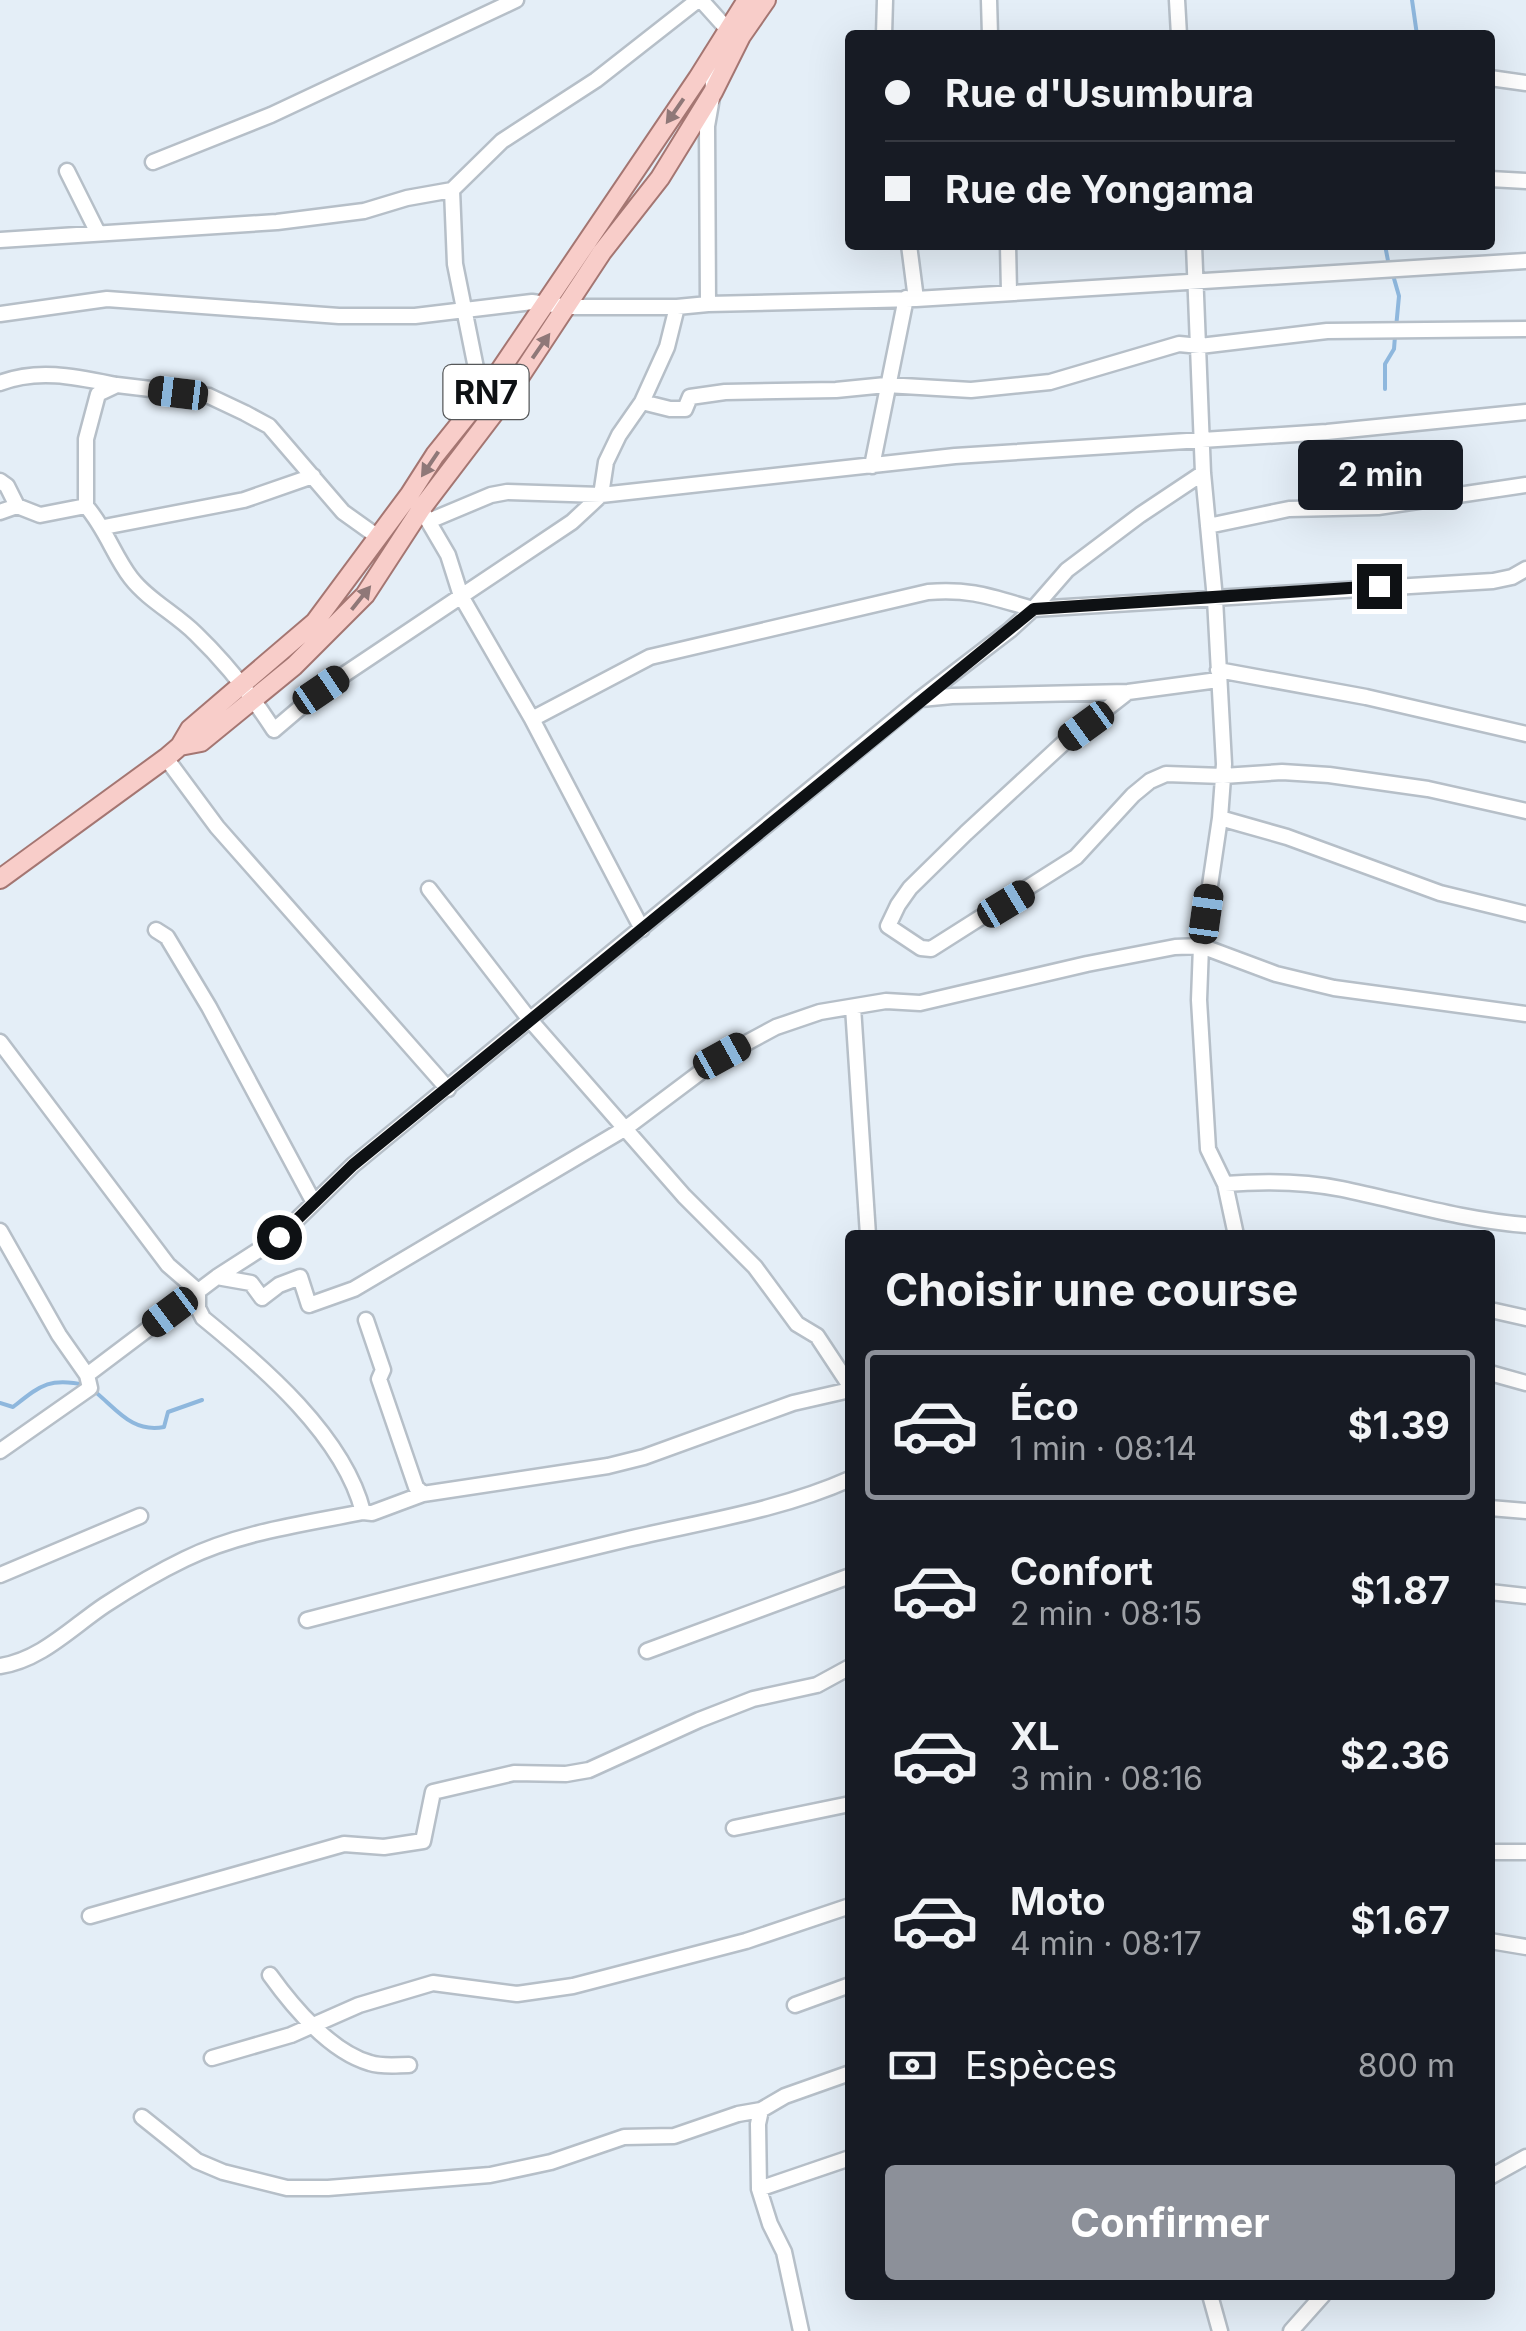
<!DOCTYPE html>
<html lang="fr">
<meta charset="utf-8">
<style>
body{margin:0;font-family:Inter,sans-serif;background:#20242c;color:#f1f3f6;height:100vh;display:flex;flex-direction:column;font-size:38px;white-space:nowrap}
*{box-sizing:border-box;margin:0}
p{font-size:32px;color:#9ea1a6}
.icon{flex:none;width:55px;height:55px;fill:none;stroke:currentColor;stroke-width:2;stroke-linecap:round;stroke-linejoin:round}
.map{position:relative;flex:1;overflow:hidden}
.side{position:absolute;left:845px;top:1230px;width:650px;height:1070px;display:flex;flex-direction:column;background:#171b24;border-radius:10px;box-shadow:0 10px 40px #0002}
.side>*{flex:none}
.top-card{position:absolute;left:845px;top:30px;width:650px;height:220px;border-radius:10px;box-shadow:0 10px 40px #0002;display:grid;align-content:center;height:220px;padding:0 40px;background:#171b24}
.end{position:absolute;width:45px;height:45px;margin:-22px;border:12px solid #0e1114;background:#fff;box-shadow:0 0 0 5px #fff}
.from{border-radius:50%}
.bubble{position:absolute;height:70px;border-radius:10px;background:#171b24;box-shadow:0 10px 40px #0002;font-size:32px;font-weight:700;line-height:70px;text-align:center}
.car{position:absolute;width:30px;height:60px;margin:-30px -15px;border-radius:12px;box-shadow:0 0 8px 2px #0007;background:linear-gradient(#222 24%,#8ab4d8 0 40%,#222 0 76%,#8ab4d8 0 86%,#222 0)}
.top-card b{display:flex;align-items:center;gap:35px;height:95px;font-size:38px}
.top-card b+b{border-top:2px solid #363941}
.top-card i{width:25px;height:25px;background:#f1f3f6}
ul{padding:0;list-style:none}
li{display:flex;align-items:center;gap:30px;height:150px;margin:0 20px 15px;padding:0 20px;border:5px solid transparent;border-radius:10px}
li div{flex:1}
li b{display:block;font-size:38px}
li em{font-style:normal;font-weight:700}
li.current{border-color:#8c9099}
li>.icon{width:90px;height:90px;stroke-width:1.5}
h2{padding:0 40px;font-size:45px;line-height:120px}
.pay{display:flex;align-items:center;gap:25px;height:110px;padding:0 40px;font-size:38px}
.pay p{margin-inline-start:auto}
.button{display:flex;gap:20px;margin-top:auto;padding:20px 40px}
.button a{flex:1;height:115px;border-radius:10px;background:#8c9099;color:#fff;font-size:40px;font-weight:700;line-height:115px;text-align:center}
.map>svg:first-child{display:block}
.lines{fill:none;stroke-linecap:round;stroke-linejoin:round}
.stream{stroke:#8eb7dd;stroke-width:4}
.minor-casing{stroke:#b6bfc8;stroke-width:19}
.major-casing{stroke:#a47672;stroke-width:22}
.minor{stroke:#fff;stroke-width:14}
.major{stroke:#f8cdc9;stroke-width:18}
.oneway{fill:#8f7878}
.route{stroke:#0e1114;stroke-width:12}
.labels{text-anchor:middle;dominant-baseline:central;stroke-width:10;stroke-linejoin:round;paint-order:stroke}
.shield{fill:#fff;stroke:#56585a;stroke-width:2.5}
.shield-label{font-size:32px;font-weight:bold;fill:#0e1114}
</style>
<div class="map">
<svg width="1526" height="2331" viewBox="0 0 1526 2331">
<rect width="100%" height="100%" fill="#e4eef7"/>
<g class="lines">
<!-- stream -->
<path class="stream" d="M1412,0L1417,35
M1385,245L1389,266
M1393,275L1399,296L1396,328
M1385,389V364L1394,349L1395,336
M93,1390C117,1409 131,1433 164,1427L168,1412L202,1400
M0,1403L13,1407C41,1385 49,1377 86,1385"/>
<defs>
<path id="minor" d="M701,0L728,30L736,33
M989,0L990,35
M1177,0L1179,35
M884,35L885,0
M1490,78L1526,83
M153,162L271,115L516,0
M67,171L98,233
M1490,179L1526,181
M452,190L455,264L478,378L484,394
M0,240L277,222L364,211L407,198L452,190L502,141L596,80L698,0
M909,245L916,299
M1008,245L1009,292
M1194,245L1203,473L1215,599L1224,764L1220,818L1201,946L1199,1000L1208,1149L1225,1184L1236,1235
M708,304L707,126L713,92L712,53
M0,314L107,299L339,316H415L532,302L569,307H677L708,304L916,299L1526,261
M0,383C38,368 77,377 116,385
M642,402L670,409H685L690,397L725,392L836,390L886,385L971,390L1050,382L1179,344L1200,346L1327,331L1526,329
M872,466L906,298
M0,481L7,486L17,506
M0,512L17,506L40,515L86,506
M424,514L448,555L461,596L532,719L642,929
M429,521L491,495L507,492L601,495L955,456L1327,432L1526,412
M1208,526L1289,509L1378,507L1526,485
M104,527L244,500L313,476
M378,537L343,512L269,426L245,413L209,396L117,385L98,394L86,439V506C106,529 114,556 131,578C148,600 176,614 196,634C225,662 252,696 274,730L321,690L572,522L601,495L606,462L619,435L642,402L667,347L677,307
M1218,670L1366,697L1526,734
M1128,692L1069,738L966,833L910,888L898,905L888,926L921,948L931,949L1076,857L1133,795L1150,781L1166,774L1223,776L1282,772L1329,775L1428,789L1526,811
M921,699L952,696L1128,692L1218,680
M532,719L650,657L928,592C970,588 994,598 1033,609L1493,581L1512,577L1526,569
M166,758L217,827L448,1089
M1220,818L1287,837L1440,893L1526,914
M429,889L530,1020L684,1196L755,1267L797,1324L817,1336L850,1386
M156,930L167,937L209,1007L313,1201
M853,1007L868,1235
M0,1042L168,1265L198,1291
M1225,1184C1264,1181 1303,1181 1342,1189C1404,1202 1463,1220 1526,1225
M0,1231L59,1335L87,1375L90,1388L0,1451
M217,1277L251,1283L262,1298L279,1285L300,1277L309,1305L354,1289L626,1128L722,1056L776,1027L820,1012L886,1001L920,1003L1087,964L1175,947L1201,946L1276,974L1334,988L1526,1014
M198,1291V1308L203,1318C262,1366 344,1436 363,1512
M1495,1311L1526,1318
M366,1320L383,1370L379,1379L416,1487L423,1494
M1490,1373L1526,1383
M87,1375L217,1277L279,1237L353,1165L920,699L1010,630L1033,609L1067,570L1140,515L1203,473
M1490,1508L1526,1511
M0,1575L140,1516
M1490,1592L1526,1596
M307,1620C414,1592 520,1565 628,1539C701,1522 781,1510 850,1479
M647,1651L850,1576
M0,1666C41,1660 72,1627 105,1605C131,1588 158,1572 185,1559C240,1532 304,1524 363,1512L372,1513L423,1494L608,1466L644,1457L793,1403L850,1390
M734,1828L850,1804
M1490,1852H1526
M90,1916L344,1844L384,1847L423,1841L433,1792L514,1773L566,1774L589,1770L699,1720L753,1699L817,1685L850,1667
M1490,1941L1526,1947
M270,1975C293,2007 331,2052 370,2063C382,2067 397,2065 409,2065
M795,2005L850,1985
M212,2058L291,2035L359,2005L433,1983L517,1994L573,1986L746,1941L850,1906
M761,2110L758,2124L759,2189L770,2224L784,2252L801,2331
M142,2117L197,2161L223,2172L287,2188H328L490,2175L551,2162L624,2137L674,2136L738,2114L761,2110L785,2096L850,2073
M1490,2177L1526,2157
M759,2189L850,2158
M1210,2295L1220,2331
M1291,2331L1323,2295"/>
<path id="major" d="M180,746L201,742L294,666L365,595L421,509L507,396L602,252L660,178L713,92L741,36L766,0
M0,879L166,758L180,746L190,729L315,622L410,494L435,455L484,394L698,78L747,0"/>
</defs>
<!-- minor casing -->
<use href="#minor" class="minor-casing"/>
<!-- major casing -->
<use href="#major" class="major-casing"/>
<!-- minor -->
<use href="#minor" class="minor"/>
<!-- major -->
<use href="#major" class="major"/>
</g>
<!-- one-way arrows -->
<defs><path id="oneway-solid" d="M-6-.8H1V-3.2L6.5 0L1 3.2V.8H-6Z" transform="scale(2.5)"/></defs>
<g class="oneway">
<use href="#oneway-solid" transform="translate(675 111) rotate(125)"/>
<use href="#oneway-solid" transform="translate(541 346) rotate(-55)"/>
<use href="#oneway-solid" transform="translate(430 464) rotate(124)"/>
<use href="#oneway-solid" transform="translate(361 598) rotate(-51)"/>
</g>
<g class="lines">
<!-- route -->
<path class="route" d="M279,1237L353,1165L1034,609L1379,586"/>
</g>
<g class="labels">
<!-- shield labels -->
<rect class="shield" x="443.5" y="365" width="85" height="54" rx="8"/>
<g class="shield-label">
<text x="486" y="392">RN7</text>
</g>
</g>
</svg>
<i class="end from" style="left:279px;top:1237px"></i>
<i class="end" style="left:1379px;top:586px"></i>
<div class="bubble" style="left:1298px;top:440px;width:165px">2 min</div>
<i class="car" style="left:178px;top:393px;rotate:277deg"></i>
<i class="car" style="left:321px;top:690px;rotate:56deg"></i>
<i class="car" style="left:1086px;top:726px;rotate:234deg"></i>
<i class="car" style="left:1006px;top:904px;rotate:59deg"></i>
<i class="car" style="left:1206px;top:914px;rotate:8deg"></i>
<i class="car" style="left:722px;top:1056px;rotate:61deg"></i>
<i class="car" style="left:170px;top:1312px;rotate:233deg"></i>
<div class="top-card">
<b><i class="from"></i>Rue d'Usumbura</b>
<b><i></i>Rue de Yongama</b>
</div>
<section class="side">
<h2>Choisir une course</h2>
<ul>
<li class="current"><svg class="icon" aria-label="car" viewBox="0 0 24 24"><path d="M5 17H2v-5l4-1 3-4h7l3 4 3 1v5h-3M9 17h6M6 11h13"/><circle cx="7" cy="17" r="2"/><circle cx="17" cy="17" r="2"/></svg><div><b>Éco</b><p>1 min · 08:14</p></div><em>$1.39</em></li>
<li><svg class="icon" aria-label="car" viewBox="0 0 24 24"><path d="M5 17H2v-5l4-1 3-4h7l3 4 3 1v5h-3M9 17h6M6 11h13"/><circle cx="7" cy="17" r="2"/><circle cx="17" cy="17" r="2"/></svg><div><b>Confort</b><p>2 min · 08:15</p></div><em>$1.87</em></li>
<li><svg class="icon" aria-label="car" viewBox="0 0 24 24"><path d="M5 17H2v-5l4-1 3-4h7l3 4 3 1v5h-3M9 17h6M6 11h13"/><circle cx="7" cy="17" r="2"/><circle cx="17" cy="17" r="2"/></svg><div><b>XL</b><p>3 min · 08:16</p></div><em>$2.36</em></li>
<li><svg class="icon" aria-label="car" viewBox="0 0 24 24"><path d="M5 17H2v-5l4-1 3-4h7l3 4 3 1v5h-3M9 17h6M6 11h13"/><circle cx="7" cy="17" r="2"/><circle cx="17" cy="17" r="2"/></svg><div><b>Moto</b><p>4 min · 08:17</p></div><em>$1.67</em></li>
</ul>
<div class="pay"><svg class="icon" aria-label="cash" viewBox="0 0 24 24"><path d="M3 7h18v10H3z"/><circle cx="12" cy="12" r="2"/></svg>Espèces<p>800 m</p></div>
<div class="button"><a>Confirmer</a></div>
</section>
</div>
